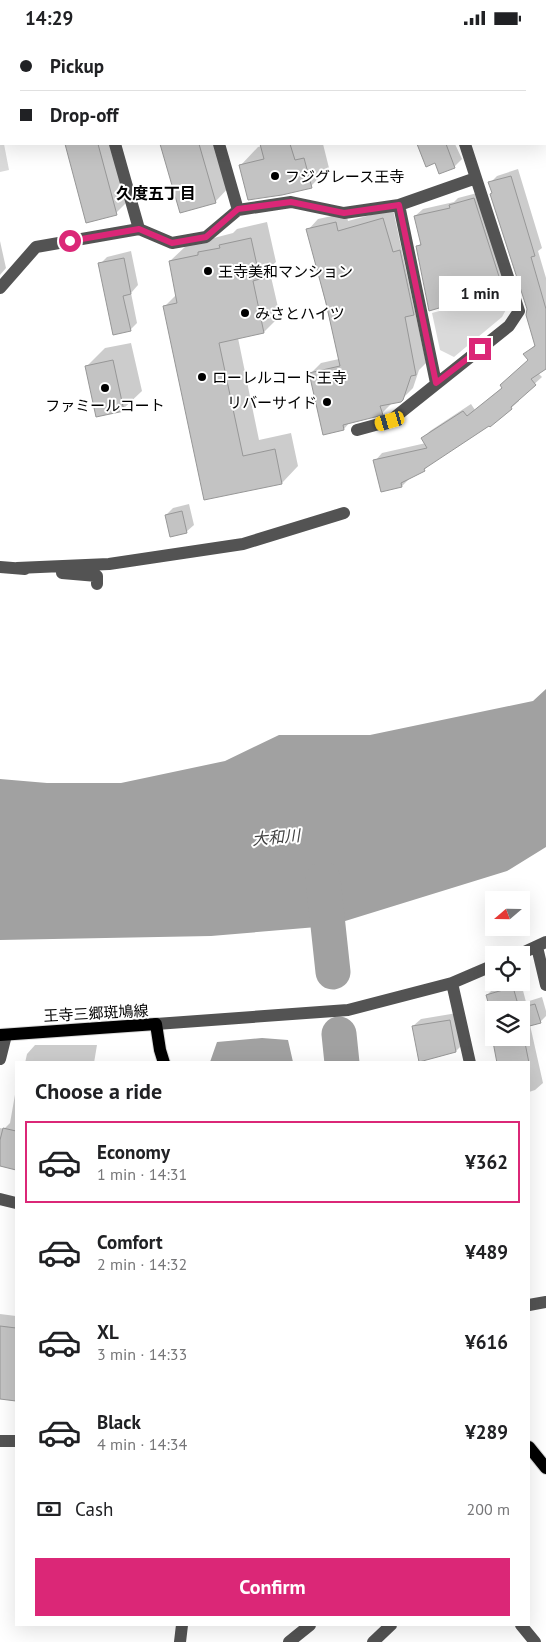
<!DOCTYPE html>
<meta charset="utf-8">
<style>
body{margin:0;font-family:"PT Sans","Noto Sans JP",sans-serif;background:#f6f6f6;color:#202124;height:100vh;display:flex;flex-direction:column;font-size:19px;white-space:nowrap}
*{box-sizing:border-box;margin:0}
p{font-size:16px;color:#757577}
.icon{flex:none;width:28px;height:28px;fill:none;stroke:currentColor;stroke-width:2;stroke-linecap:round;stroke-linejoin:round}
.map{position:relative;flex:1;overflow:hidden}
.sheet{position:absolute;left:15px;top:1026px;width:515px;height:565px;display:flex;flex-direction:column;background:#fff;border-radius:0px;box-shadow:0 5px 20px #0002}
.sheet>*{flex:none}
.guide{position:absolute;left:0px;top:0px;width:546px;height:110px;box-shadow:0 5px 20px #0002;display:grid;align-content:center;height:110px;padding:0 20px;background:#fff}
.needle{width:32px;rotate:250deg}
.fabs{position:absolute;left:485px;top:856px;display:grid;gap:10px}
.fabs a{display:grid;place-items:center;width:45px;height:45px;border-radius:0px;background:#fff;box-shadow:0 5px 20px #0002;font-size:25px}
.end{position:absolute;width:22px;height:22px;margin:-11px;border:6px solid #db2777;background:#fff;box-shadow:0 0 0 2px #fff}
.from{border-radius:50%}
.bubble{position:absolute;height:35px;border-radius:0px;background:#fff;box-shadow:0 5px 20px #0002;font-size:16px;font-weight:800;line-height:35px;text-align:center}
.car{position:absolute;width:15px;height:30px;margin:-15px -8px;border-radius:6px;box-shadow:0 0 4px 1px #0007;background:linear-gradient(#f5c518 24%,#345 0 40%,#f5c518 0 76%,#345 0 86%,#f5c518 0)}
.guide b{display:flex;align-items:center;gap:18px;height:48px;font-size:19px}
.guide b+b{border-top:1px solid #e0e0e0}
.guide i{width:12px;height:12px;background:#202124}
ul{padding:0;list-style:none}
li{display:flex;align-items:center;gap:15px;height:82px;margin:0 10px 8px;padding:0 10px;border:2px solid transparent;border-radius:0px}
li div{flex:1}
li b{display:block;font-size:19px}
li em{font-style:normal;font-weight:800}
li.on{border-color:#db2777}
li>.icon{width:45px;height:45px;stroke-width:1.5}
h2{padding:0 20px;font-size:22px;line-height:60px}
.pay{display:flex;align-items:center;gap:12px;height:55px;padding:0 20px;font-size:19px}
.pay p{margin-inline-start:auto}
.primary-button{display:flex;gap:10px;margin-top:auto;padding:10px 20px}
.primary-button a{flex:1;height:58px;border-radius:0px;background:#db2777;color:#fff;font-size:20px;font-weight:800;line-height:58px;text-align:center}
.status{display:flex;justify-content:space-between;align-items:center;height:35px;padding:0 25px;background:#fff;direction:ltr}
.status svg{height:14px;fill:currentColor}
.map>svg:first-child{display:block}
.green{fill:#dadada}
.water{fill:#a1a1a1}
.shadow{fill:#0003}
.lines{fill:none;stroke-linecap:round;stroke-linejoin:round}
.river{stroke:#a1a1a1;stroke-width:35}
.building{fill:#c3c3c3;stroke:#979797}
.major-casing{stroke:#dbdbdb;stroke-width:14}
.minor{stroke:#535353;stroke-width:12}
.major{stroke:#000;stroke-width:12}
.route{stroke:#db2777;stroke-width:6}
.poi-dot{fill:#000;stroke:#fff;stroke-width:2}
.labels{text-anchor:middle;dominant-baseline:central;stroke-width:4;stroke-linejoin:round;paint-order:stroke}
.poi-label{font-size:15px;fill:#000;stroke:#fff;text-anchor:start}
.street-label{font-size:15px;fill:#000;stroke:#fff}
.neighbourhood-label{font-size:16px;font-weight:bold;fill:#000;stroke:#fff}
.water-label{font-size:16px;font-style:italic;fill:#424242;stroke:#fff}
</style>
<div class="status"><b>14:29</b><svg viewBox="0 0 49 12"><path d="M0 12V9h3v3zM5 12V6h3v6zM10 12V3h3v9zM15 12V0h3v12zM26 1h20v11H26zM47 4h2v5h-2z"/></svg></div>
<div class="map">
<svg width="546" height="1607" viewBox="0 0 546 1607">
<rect width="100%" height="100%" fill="#fff"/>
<!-- green -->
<path class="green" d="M0,93L1,109H4L9,135L0,137Z
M503,259L508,271L502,282L454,322L440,315L432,278Z"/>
<!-- water -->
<path class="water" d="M546,654V812L507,836L329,891L211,901L0,905V744L47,748H121L225,726L279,700H370L533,666Z
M262,1003L288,1005L293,1027H210L217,1007Z"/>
<!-- shadow -->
<path class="shadow" d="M38,0H81V1H38Z
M155,0H190L191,1H151Z
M204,0H326V1H204Z
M380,0H420V1H380Z
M66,109H121L134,160L116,178L87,186Z
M161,109H222L233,148L215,167L181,177Z
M262,109H323L329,133L311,151L240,131L258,112L262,111Z
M418,109H455L462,124L454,132L436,126L426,130Z
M518,134L542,213L538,216L546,243V332L538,338L542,342L518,364L519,366L511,373L431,428L424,435L409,444L402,451L375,426L382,418L426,408L423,404L430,396L471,369L475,375L503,352L529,325L525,319L536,309L528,273L490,148L497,141Z
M481,157L510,246L503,253L430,274L417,212L421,208L415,181L423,174L454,167L458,163Z
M393,174L426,328L419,335L413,353L402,364L392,368L382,378L350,387L344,394L310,339L321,328L339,324L308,195L318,184L346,178L348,186Z
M267,187L276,227L269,233L280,281L264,297L238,303L259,405L291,398L298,431L282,448L205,464L165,271L177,259L170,226L187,210L233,198L237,194Z
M0,206L6,233L0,240Z
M131,216L138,250L131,258L137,288L130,295L100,229L107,222Z
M131,308L142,356L123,374L86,332L105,313Z
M189,469L194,490L186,497L166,480L173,473Z
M513,948H521L526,967L542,962L546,976V981L540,987L530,990L543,1048L535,1055L529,1057V1028L494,1007L498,1003L521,1002V975L487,960L494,953Z
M457,978L463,1009L456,1016L413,991L421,984Z
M35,1010H97L94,1028H25L27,1019Z
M16,1054V1134L0,1130V1093L4,1094L10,1088Z
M0,1279L16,1281V1365L0,1363Z"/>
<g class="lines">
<!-- river -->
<path class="river" d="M323,844L333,937
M339,999L342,1028"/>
</g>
<!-- building -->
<path class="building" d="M65,109H98L117,180L86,188Z
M160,109H199L216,168L180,178Z
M260,109H290L295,125L304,123L312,153L282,160L248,165L239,130L264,124Z
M417,109H446L455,133L439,139L435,128L426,132Z
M511,141L535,221L531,222L546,274V334L531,344L536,350L511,372L512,374L490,392L489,391L424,434L425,436L401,448L402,452L381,457L373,425L427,413L421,403L463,376L467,381L502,353L500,350L528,325L523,319L535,311L526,280L527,274L490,159L492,158L488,147Z
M474,163L503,254L429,276L416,211L421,210L414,181L450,173L449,170Z
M383,183L393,217L400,215L414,280L405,282L416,340L411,341L403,365L401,367L380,371L383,380L343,390L344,395L323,400L309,338L340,331L326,268L306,194L336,187L338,196Z
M251,203L260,244L253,246L264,298L219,308L243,421L275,414L282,449L204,465L163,271L177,268L169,226L198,220V217L220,213L219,210Z
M124,223L131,259L123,261L131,296L113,300L98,228Z
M113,325L124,376L96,382L85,331Z
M182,476L187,498L170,502L165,480Z
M513,952L519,973L535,969L541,988L522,993L529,1028H497L493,1007L497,1006L496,1002H521V975H494V988L486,960Z
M450,985L456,1017L419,1027L412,991Z
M3,1093L16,1096V1135L0,1131V1105Z
M0,1291L16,1293V1366L0,1364Z"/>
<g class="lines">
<defs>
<path id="major" d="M0,1000L156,989L160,1015L164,1028
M529,1412L546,1433"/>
</defs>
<!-- major casing -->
<use href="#major" class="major-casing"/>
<!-- minor -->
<path class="minor" d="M85,0V1
M189,0V1
M430,0V1
M124,1L129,0
M115,109L139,194
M219,109L238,175
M399,170L436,348
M0,253L36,212L139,194L172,208L206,202L238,175L291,167L344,178L399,170L476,143
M357,395L390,386L509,291L519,276L465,109
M0,532L25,534
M17,533L109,529L243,509L344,478
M62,538L97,541V549
M537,912L546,950
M518,920L546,907
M452,948L470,1028
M156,989L348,975L452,948L494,930
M0,1024L6,1000
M0,1164L16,1168
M529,1270L546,1267
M0,1406H16
M521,1590L535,1607
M180,1607L182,1590
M289,1607L310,1590
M373,1607L391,1590"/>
<!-- major -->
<use href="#major" class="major"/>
</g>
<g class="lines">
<!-- route -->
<path class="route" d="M70,206L139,194L172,208L206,202L238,174L291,167L344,178L399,170L436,348L480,314"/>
</g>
<!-- markers -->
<g class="poi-dot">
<circle cx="275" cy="141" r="5"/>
<circle cx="208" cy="236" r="5"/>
<circle cx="245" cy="278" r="5"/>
<circle cx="202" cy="342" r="5"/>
<circle cx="105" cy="353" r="5"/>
<circle cx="327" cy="367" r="5"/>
</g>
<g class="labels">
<!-- poi labels -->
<g class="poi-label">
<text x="285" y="141">フジグレース王寺</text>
<text x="218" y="236">王寺美和マンション</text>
<text x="255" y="278">みさとハイツ</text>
<text x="212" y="342">ローレルコート王寺</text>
<text x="317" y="367" text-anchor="end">リバーサイド</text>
<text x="105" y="370" text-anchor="middle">ファミールコート</text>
</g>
<!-- street labels -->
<g class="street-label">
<text transform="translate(96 978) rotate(-3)">王寺三郷斑鳩線</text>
</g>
<!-- neighbourhood labels -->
<g class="neighbourhood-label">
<text x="156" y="158">久度五丁目</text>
</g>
<!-- water labels -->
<g class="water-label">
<text transform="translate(276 802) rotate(-5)">大和川</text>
</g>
</g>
</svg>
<div class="fabs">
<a><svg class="needle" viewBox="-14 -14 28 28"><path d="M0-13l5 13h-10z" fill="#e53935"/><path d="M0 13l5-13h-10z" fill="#757577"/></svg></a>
<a><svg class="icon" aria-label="locate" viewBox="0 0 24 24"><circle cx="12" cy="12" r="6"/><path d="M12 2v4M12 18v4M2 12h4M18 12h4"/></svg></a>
<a><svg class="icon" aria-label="layers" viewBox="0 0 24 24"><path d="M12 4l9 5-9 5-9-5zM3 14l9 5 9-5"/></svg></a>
</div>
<i class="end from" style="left:70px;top:206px"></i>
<i class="end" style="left:480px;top:314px"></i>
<div class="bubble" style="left:439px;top:241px;width:82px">1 min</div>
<i class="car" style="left:390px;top:386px;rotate:254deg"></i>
<div class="guide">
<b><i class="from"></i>Pickup</b>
<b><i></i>Drop-off</b>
</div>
<section class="sheet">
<h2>Choose a ride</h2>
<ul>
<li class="on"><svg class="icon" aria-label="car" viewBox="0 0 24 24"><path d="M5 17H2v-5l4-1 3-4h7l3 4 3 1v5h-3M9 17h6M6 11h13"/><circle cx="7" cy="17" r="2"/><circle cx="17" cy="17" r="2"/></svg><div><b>Economy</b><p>1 min · 14:31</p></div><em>¥362</em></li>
<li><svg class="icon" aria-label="car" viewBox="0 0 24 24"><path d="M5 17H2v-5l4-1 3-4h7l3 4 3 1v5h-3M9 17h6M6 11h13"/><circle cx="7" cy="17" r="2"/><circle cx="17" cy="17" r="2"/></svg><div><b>Comfort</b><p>2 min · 14:32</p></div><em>¥489</em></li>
<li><svg class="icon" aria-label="car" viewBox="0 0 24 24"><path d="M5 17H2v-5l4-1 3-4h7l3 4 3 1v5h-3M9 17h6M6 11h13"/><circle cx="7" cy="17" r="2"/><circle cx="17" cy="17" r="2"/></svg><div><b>XL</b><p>3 min · 14:33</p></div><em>¥616</em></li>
<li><svg class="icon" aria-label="car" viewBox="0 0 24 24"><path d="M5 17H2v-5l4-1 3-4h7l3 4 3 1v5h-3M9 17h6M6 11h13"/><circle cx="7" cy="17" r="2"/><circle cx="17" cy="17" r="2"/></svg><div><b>Black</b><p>4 min · 14:34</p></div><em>¥289</em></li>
</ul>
<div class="pay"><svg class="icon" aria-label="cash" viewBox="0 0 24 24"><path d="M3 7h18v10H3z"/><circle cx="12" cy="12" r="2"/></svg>Cash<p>200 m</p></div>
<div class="primary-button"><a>Confirm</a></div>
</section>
</div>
